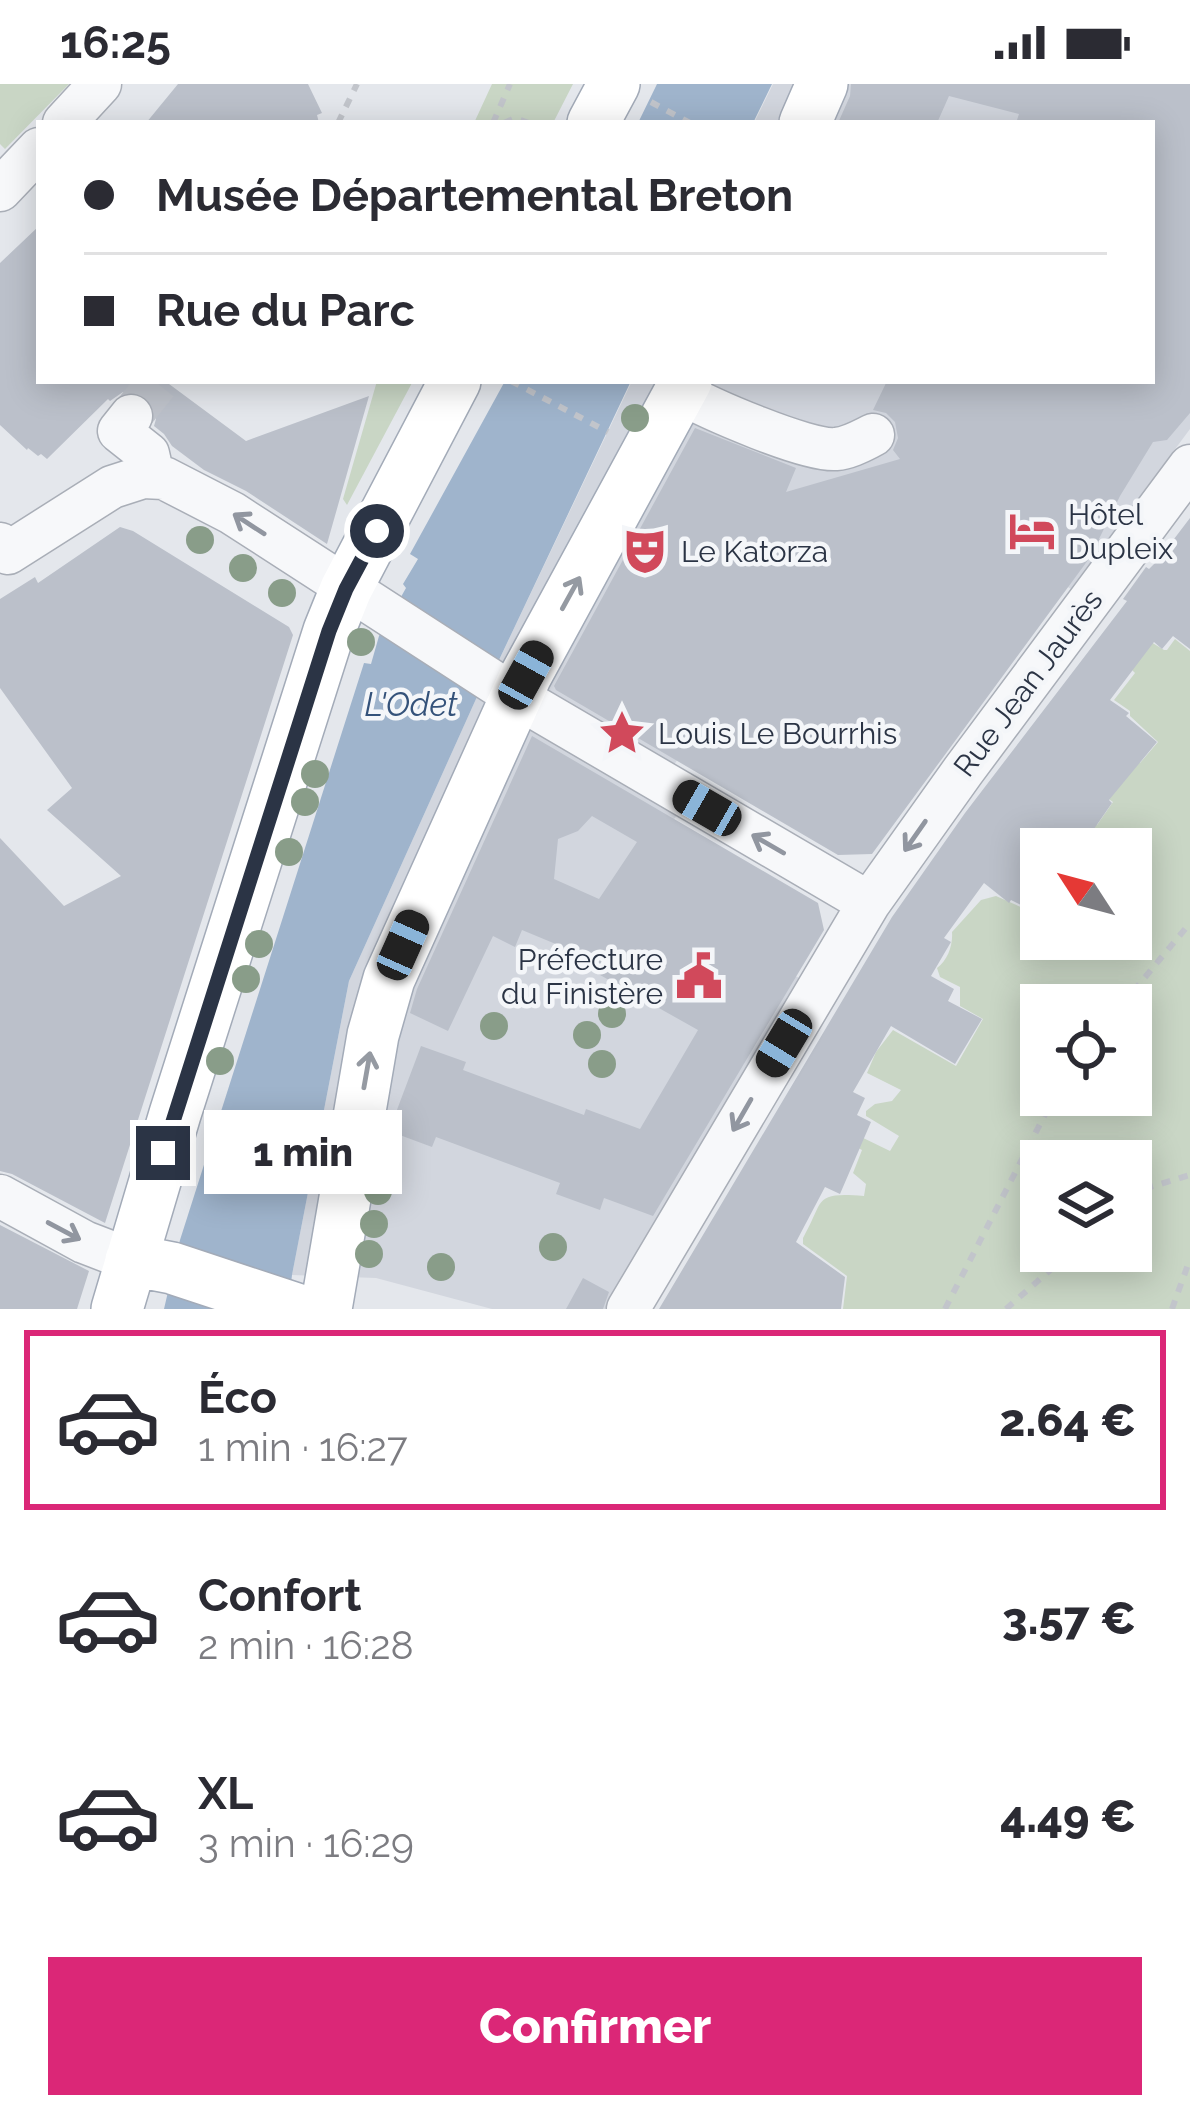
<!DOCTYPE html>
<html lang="fr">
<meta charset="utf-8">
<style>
body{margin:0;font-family:Raleway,sans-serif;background:#f7f7f7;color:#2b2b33;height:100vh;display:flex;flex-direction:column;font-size:45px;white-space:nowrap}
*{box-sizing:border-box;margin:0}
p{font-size:39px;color:#7c7c81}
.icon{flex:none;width:66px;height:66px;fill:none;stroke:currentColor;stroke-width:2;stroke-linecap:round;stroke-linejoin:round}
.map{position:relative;height:1225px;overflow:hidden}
.sheet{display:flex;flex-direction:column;background:#fff;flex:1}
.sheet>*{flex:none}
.banner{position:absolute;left:36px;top:36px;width:1119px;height:264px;border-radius:0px;box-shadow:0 6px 30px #0003;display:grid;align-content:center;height:264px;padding:0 48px;background:#fff}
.needle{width:78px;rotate:306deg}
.controls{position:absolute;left:1020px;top:744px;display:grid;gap:24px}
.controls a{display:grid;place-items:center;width:132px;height:132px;border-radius:0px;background:#fff;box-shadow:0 6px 30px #0003;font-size:60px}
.end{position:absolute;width:54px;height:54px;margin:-27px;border:15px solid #2b3445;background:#fff;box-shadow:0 0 0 6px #fff}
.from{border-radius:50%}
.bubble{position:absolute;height:84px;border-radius:0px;background:#fff;box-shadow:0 6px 30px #0003;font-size:39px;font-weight:800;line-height:84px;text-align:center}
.car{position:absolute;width:36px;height:72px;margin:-36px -18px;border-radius:15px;box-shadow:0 0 9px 3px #0007;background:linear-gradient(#222 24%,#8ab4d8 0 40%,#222 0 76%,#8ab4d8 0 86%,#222 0)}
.banner b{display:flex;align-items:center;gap:42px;height:114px;font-size:45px}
.banner b+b{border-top:3px solid #e1e1e2}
.banner i{width:30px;height:30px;background:#2b2b33}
ul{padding:21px 0 0;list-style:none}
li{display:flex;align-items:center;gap:36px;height:180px;margin:0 24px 18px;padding:0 24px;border:6px solid transparent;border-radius:0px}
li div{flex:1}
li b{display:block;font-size:45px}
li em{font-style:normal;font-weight:800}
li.active{border-color:#db2777}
li>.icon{width:108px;height:108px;stroke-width:1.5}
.button{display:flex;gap:24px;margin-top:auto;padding:24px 48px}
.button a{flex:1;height:138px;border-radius:0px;background:#db2777;color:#fff;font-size:48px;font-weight:800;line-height:138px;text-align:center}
.status{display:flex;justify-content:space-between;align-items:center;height:84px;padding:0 60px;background:#fff;direction:ltr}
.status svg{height:33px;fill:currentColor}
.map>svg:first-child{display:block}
.built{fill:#d2d6de}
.green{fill:#c9d6c5;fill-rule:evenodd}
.water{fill:#9fb4cc}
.building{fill:#bbc0ca;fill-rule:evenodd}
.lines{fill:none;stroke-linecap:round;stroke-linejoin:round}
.minor-tunnel{stroke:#bfc3cb;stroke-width:42;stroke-dasharray:42 21;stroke-linecap:butt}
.minor-casing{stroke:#a9aeb7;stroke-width:45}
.major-casing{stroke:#a3abb8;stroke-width:54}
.path{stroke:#c2c5cb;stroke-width:6;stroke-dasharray:9 9;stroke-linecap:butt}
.minor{stroke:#f7f8fa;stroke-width:42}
.major{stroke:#fff;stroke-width:51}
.tree{fill:#899d89}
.oneway{stroke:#9196a0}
.oneway2{stroke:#959aa2}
.route{stroke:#2b3445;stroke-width:15}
.labels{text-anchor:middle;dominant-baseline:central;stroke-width:9;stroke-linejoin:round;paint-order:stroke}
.poi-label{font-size:30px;fill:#2b3445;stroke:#f4f6f9;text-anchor:start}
.street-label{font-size:30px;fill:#2b3445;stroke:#f4f6f9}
.water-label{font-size:33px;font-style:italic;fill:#34527a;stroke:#f4f6f9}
</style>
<div class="status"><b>16:25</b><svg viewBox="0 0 49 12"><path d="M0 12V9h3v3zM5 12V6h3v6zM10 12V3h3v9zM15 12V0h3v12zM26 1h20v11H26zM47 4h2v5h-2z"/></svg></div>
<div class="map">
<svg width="1190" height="1225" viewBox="0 0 1190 1225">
<rect width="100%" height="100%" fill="#e4e7ec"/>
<!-- built -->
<path class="built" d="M773,0H1190V345L1071,505L975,445L728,597L674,681L679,728L623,811L765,875L799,894L605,1225H492L376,1194L292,1191L349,897L476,615L499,576L632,297H1152V39H754Z"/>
<!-- green -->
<path class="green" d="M0,0H69L5,65L0,60Z
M492,0H573L553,39H474Z
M377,297H413L347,421L343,415Z
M1175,555L1190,567V1225H843L847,1192L803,1160V1154C825,1116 812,1108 864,1112L866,1100L853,1089L862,1066L848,1059L855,1050L890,1067L899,1052L866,1032V1027L875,1020L892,1017L901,1006L867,989L876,968L893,946L956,982L983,935L960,922V903L940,893L937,884C948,876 953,861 952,848L981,816L996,812L1023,824L1041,796V855H1131V765H1057L1066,721L1097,741L1113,718L1081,695L1106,649L1140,679L1158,658L1130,632V627L1114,616L1135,589L1131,585L1151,558L1164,566H1167ZM1041,921H1131V1011H1041ZM1041,1077H1131V1167H1041Z"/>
<!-- water -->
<path class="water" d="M657,0H772L753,39H638Z
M505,297H631L499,576L476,615L349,897L292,1191L288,1225H164L180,1156L364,579L371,580L379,552L406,504L403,500L418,475L410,470Z"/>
<!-- building -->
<path class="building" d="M178,0H308L322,29L317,31L319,39H146Z
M851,0H1190V329L1167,356L1153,358L1120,412L1099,455L1102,457L872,770L838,771L556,606L554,602L695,344L796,384L786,408L900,375L893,366L898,354L895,338L886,329L873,326L887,297H1152V39H1016L1019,30L949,12L937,39H838L850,12Z
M39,142V297H165L246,357L369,312L327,460L246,407L204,386L172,362L164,350L154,342L156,335L154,322L148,313L136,307L123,308L110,317L108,315L47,375L41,370L38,372L28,364L27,366L0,341V179Z
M1190,434V565L1173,552L1162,565L1154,558L1110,616L1129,629L1126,632L1157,658L1109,716L1112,719L1080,765H1041V792L1021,821L1011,816L1009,819L984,799L944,854L951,858L931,892L954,905L948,917L982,935L955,980L891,942L853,1008L865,1014L857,1031L871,1038L840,1110L825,1103L796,1158L845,1193L841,1225H659L892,833L965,729L1127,517L1123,515L1146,483L1149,485L1158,476Z
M120,443L133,447L289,543L293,551L105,1139L12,1090L0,1087V754L64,822L121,792L47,726L72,704L0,604V515L35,493L38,499Z
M532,652L818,819L824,846L653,1132L604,1114L600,1126L556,1110L560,1099L436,1053L432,1063L389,1047L421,962L466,978L463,986L584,1031L586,1025L640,1045L698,946L584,882L587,873L522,846L515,863L493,852L448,947L410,929L417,905ZM592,732L637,758L599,815L554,795L558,755L578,747Z
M0,1141L89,1187L77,1225H0Z
M583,1194L609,1208L603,1225H566Z"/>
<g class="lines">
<!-- minor-tunnel -->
<path class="minor-tunnel" d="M131,332L159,297"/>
<defs>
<path id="minor" d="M64,39L100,0
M0,106L39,65
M680,308C707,324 808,368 836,365C849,364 861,357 873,351
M131,332L119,347L148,370L153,392
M0,460L8,469L112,403L143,393L164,394L232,429L515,612L869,819
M0,1112L84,1158L131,1176
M628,1225L869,819L963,687L1190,382"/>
<path id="major" d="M593,39L614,0
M805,39L822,0
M131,1176L172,1184L296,1225
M117,1225L175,1030L329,547L346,505L455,297
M326,1225L373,951L389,895L526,591L686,297"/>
</defs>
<!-- minor casing -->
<use href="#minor" class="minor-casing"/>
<!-- major casing -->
<use href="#major" class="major-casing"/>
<!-- path -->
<path class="path" d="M651,18L690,39
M338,39L357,0
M493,39L510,0
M504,39L515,34L529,39
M511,297L608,348
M1122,921L1190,839
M1131,1117L1147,1104L1190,1091
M945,1225L1055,1011
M1006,1225L1072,1167
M1172,1225L1190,1175"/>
<!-- minor -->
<use href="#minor" class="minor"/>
<!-- major -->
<use href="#major" class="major"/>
</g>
<!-- trees -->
<g class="tree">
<circle cx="635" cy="334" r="14"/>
<circle cx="200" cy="456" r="14"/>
<circle cx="243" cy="484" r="14"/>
<circle cx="282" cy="509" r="14"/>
<circle cx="361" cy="558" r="14"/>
<circle cx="315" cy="690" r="14"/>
<circle cx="305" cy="718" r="14"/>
<circle cx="289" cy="768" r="14"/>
<circle cx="259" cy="860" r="14"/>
<circle cx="246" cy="895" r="14"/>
<circle cx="612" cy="930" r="14"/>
<circle cx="494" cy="942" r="14"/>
<circle cx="587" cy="951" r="14"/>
<circle cx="220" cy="977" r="14"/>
<circle cx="602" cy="980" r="14"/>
<circle cx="378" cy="1107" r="14"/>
<circle cx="374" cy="1140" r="14"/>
<circle cx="553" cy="1163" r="14"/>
<circle cx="369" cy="1170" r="14"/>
<circle cx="441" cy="1183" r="14"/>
</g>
<!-- one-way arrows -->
<defs><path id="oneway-shaft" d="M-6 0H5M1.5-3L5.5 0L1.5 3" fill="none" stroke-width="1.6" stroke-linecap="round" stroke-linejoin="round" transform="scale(3)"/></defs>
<g class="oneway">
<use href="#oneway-shaft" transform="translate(249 440) rotate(-147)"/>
<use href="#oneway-shaft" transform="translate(915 752) rotate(125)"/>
<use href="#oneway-shaft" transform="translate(768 760) rotate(-150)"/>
<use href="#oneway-shaft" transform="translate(742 1031) rotate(120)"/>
<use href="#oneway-shaft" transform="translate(64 1147) rotate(28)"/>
</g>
<g class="oneway2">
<use href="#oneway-shaft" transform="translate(571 509) rotate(-61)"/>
<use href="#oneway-shaft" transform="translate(367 986) rotate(-80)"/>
</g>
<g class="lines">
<!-- route -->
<path class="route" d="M163,1069L329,547L346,505L377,447"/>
</g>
<!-- icons -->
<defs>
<symbol id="hotel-bare" viewBox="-9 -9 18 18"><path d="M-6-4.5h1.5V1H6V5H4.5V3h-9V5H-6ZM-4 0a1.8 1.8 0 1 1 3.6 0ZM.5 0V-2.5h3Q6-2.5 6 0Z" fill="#d1495b" stroke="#f4f6f9" stroke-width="2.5" paint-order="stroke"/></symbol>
<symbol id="theatre-bare" viewBox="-9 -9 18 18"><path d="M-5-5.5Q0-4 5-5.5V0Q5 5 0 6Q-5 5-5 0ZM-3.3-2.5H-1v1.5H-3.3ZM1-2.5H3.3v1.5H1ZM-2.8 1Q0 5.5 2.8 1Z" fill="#d1495b" stroke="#f4f6f9" stroke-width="2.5" paint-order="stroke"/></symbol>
<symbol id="sight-bare" viewBox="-9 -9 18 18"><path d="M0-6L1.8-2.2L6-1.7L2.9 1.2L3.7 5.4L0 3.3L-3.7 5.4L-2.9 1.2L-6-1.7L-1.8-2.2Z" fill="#d1495b" stroke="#f4f6f9" stroke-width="2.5" paint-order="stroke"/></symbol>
<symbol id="civic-bare" viewBox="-9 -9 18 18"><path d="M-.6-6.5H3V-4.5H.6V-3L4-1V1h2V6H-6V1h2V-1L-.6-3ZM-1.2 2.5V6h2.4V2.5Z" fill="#d1495b" stroke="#f4f6f9" stroke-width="2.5" paint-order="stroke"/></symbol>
</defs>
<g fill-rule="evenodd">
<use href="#hotel-bare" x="999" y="414" width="66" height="66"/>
<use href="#theatre-bare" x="612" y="434" width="66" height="66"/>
<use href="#sight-bare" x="589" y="616" width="66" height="66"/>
<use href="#civic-bare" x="666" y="859" width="66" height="66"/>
</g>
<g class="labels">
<!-- poi labels -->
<g class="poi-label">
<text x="1068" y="430">Hôtel<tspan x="1068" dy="34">Dupleix</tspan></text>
<text x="681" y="467">Le Katorza</text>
<text x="658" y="649">Louis Le Bourrhis</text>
<text x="663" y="875" text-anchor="end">Préfecture<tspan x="663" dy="34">du Finistère</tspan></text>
</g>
<!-- street labels -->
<g class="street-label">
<text transform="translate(1028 599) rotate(-53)">Rue Jean Jaurès</text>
</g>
<!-- water labels -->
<g class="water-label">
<text x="411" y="620">L'Odet</text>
</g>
</g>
</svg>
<div class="controls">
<a><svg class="needle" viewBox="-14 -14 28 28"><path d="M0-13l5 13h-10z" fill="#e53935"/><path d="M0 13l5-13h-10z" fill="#7c7c81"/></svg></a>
<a><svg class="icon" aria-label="locate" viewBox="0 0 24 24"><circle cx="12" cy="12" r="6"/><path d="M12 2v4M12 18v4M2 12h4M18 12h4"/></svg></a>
<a><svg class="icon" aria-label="layers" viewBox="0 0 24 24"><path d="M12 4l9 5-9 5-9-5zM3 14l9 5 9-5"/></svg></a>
</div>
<i class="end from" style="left:377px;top:447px"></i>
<i class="end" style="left:163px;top:1069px"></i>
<div class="bubble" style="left:204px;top:1026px;width:198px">1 min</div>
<i class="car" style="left:526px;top:591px;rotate:29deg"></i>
<i class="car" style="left:707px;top:724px;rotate:300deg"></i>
<i class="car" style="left:403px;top:861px;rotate:24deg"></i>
<i class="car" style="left:784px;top:959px;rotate:211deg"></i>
<div class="banner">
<b><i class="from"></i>Musée Départemental Breton</b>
<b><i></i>Rue du Parc</b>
</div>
</div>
<section class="sheet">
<ul>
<li class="active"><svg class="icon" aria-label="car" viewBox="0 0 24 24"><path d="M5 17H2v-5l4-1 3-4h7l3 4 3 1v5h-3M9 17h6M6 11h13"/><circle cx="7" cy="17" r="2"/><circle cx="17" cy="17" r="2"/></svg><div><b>Éco</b><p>1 min · 16:27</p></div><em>2.64 €</em></li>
<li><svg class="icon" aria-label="car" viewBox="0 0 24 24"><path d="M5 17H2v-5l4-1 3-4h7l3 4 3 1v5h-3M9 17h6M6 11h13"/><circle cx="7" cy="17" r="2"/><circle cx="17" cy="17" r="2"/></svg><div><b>Confort</b><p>2 min · 16:28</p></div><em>3.57 €</em></li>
<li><svg class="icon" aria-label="car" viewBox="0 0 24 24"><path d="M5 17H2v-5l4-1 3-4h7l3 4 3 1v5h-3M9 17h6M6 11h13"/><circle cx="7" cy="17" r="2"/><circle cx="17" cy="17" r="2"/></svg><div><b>XL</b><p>3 min · 16:29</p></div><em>4.49 €</em></li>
</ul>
<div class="button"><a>Confirmer</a></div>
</section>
